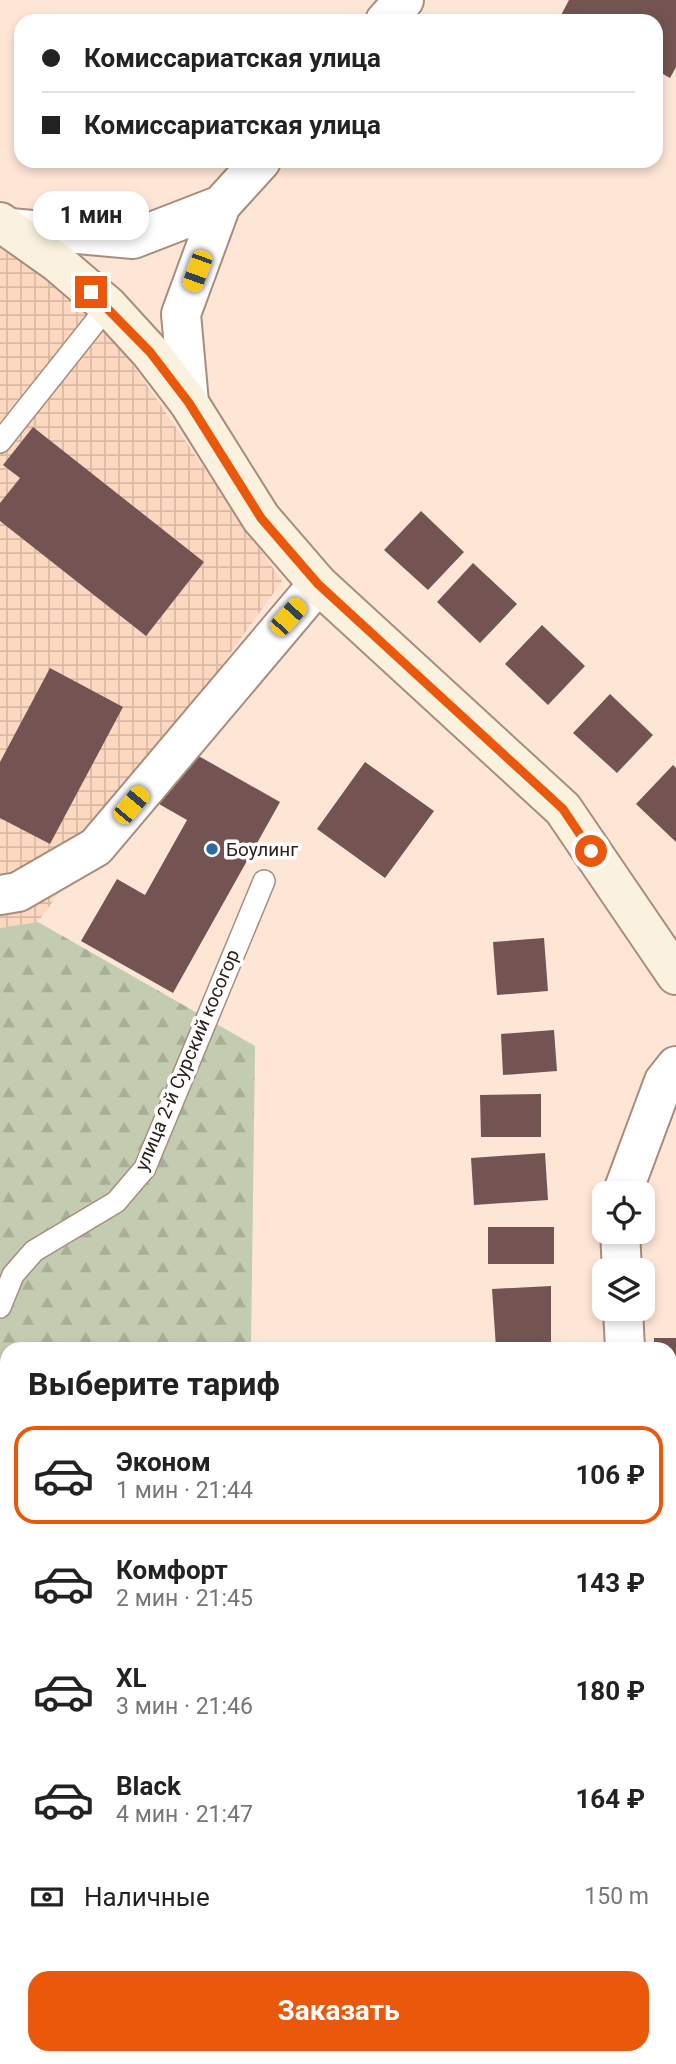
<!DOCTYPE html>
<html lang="ru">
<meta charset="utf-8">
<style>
body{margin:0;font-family:Roboto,sans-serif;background:#f6f6f6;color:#222;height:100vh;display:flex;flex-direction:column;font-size:26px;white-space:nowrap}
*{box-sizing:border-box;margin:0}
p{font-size:23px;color:#767676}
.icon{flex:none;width:38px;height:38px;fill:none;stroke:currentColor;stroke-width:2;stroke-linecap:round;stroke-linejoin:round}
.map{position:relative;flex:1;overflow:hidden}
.drawer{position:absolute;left:0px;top:1342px;width:677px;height:723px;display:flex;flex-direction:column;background:#fff;border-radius:21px 21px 0 0;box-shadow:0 4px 10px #0003}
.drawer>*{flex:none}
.top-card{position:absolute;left:14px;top:14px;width:649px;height:154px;border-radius:21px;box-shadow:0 4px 10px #0003;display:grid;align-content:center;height:154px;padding:0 28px;background:#fff}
.fabs{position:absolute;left:592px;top:1181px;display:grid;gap:14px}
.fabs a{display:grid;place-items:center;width:63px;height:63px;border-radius:14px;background:#fff;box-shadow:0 4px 10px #0003;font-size:35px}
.end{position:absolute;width:32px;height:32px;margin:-16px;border:9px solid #ea580c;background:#fff;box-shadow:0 0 0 4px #fff}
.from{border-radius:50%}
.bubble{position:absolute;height:49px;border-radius:21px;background:#fff;box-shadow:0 4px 10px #0003;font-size:23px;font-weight:700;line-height:49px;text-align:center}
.car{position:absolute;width:21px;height:42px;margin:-21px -10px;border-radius:9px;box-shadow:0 0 5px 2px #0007;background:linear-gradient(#f5c518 24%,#345 0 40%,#f5c518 0 76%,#345 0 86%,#f5c518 0)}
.top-card b{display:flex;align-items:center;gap:24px;height:66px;font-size:26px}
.top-card b+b{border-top:2px solid #e0e0e0}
.top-card i{width:18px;height:18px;background:#222}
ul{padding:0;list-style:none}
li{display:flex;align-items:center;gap:21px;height:98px;margin:0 14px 10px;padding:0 14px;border:4px solid transparent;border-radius:21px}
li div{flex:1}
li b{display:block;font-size:26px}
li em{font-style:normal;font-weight:700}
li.on{border-color:#ea580c}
li>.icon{width:63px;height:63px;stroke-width:1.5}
h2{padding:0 28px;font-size:32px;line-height:84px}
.pay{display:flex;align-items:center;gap:18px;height:77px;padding:0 28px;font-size:26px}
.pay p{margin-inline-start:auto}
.button{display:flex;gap:14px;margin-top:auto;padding:14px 28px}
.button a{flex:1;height:80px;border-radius:21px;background:#ea580c;color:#fff;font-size:28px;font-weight:700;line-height:80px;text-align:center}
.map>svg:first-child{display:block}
.industrial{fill:url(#industrial-grid)}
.forest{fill:url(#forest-firs)}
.building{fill:#735453}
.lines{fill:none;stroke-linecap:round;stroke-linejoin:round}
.service-casing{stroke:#a88d7c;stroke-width:24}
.minor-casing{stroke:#a88d7c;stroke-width:42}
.tertiary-casing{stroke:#a88d7c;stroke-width:42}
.secondary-casing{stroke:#a88d7c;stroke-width:42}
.service{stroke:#fff;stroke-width:21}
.minor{stroke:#fff;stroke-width:38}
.tertiary{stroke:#fff;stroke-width:38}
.secondary{stroke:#faf2de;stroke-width:38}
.route{stroke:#ea580c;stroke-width:9}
.poi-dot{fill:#2a6ca2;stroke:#fff;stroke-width:2.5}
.labels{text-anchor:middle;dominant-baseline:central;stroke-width:7;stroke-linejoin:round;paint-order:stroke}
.poi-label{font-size:19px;fill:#2b211a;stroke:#fff;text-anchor:start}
.street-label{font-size:19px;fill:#2b211a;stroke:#fff}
</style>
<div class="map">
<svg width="676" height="2064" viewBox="0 0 676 2064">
<defs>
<pattern id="industrial-grid" width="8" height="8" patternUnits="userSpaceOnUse" patternTransform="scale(1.75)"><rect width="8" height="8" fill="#fdd8c1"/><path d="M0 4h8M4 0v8" fill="none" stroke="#d9b9a5"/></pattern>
<pattern id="forest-firs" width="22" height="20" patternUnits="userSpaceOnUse" patternTransform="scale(1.75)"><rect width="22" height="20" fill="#c3cbb1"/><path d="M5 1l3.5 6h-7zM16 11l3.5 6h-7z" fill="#a8ae98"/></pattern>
</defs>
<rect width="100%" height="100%" fill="#fee6d7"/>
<!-- industrial -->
<path class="industrial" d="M0,243L102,320L282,581L38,922L0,928Z"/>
<!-- forest -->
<path class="forest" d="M38,922L255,1046L251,1349H7V1512L0,1517V928Z"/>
<!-- building -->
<path class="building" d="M569,0H676V67L670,78L656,70V21H566L560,17Z
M33,427L204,562L146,636L0,521V503L20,478L3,465Z
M421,511L464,552L428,590L384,550Z
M473,563L517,604L480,643L437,602Z
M542,625L585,666L548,705L505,664Z
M50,668L123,707L50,844L0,818V762Z
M610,694L653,735L617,773L573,733Z
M188,750L280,802L173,993L81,941L117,879L145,895L187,820L159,804Z
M365,762L434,811L385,878L317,829Z
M673,765L676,768V842L636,804Z
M544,938L548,991L497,995L493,942Z
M554,1030L557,1071L503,1075L501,1034Z
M541,1094V1137H481L480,1095Z
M545,1153L548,1200L474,1205L471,1158Z
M488,1227H554V1264H488Z
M551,1286V1345L496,1348L492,1289Z
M654,1338H676V1386L670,1387V1349H654Z
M6,1793H7V1831L0,1830Z
M0,1876L7,1878V1949L0,1947Z
M356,2058H452L450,2064H354Z"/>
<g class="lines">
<defs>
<path id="service" d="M0,442L108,306
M0,1307L13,1275L34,1251L116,1202L145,1168L264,881
M0,1751L7,1749"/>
<path id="minor" d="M0,895L18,892L96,847L318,584
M622,1194L664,1081L676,1066
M620,1232L622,1270
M623,1309L625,1349
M670,1902L676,1901
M670,2043L673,2064"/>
<path id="tertiary" d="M385,21L404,0
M10,228L133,239L221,205
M189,403L181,314L221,205L261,161"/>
<path id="secondary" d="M0,222L58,263L108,306L150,352L189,403L261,518L318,584L563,809L676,975"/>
</defs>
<!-- service casing -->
<use href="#service" class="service-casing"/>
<!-- minor casing -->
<use href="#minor" class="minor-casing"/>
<!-- tertiary casing -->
<use href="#tertiary" class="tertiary-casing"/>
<!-- secondary casing -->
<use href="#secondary" class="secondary-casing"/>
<!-- service -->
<use href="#service" class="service"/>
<!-- minor -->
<use href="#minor" class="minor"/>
<!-- tertiary -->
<use href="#tertiary" class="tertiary"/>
<!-- secondary -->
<use href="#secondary" class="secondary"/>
</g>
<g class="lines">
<!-- route -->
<path class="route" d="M91,292L150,352L189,403L261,518L318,584L563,809L591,851"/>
</g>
<!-- markers -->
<circle class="poi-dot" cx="212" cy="849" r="7"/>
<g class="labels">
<!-- poi labels -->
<g class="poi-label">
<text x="226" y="849">Боулинг</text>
</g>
<!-- street labels -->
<g class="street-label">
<text transform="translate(187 1060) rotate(-67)">улица 2-й Сурский косогор</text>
</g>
</g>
</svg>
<div class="fabs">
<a><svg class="icon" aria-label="locate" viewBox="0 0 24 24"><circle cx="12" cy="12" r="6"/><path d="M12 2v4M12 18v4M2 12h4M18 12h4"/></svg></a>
<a><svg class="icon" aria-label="layers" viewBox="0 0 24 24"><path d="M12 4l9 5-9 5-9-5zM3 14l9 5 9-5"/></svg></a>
</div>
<i class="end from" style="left:591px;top:851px"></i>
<i class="end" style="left:91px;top:292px"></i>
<div class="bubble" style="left:33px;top:191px;width:116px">1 мин</div>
<i class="car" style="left:197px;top:271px;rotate:200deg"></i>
<i class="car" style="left:288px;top:617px;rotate:42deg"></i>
<i class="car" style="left:131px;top:805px;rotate:40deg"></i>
<div class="top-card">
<b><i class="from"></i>Комиссариатская улица</b>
<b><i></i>Комиссариатская улица</b>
</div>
<section class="drawer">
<h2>Выберите тариф</h2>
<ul>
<li class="on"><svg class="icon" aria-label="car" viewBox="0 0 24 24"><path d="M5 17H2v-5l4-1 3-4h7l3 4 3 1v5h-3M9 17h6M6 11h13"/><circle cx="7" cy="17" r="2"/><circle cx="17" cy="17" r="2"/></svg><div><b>Эконом</b><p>1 мин · 21:44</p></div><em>106 ₽</em></li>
<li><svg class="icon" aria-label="car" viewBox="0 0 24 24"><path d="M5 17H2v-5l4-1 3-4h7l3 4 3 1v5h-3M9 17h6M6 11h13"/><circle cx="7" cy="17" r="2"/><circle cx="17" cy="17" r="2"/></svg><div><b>Комфорт</b><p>2 мин · 21:45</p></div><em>143 ₽</em></li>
<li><svg class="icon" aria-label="car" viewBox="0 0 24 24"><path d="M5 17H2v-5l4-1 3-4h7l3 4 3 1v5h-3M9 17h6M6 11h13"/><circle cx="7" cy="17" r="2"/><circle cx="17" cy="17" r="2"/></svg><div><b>XL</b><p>3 мин · 21:46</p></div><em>180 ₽</em></li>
<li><svg class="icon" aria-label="car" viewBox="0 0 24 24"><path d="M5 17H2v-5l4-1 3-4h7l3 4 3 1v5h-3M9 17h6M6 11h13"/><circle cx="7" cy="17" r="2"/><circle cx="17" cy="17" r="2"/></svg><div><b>Black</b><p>4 мин · 21:47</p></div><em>164 ₽</em></li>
</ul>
<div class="pay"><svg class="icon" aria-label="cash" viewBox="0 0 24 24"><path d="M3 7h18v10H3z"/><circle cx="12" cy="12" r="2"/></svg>Наличные<p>150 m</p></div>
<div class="button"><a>Заказать</a></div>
</section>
</div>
